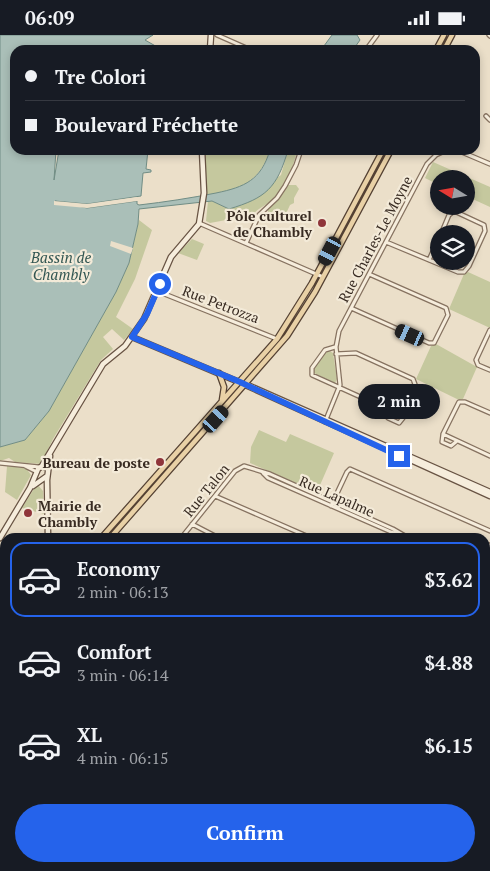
<!DOCTYPE html>
<meta charset="utf-8">
<style>
body{margin:0;font-family:"PT Serif",serif;background:#242831;color:#f1f3f6;height:100vh;display:flex;flex-direction:column;font-size:19px;white-space:nowrap}
*{box-sizing:border-box;margin:0}
p{font-size:16px;color:#9ea1a6}
.icon{flex:none;width:28px;height:28px;fill:none;stroke:currentColor;stroke-width:2;stroke-linecap:round;stroke-linejoin:round}
.map{position:relative;flex:1;overflow:hidden}
.details{position:absolute;left:0px;top:498px;width:490px;height:339px;display:flex;flex-direction:column;background:#171b24;border-radius:15px 15px 0 0;box-shadow:0 2px 8px #0003}
.details>*{flex:none}
.banner{position:absolute;left:10px;top:10px;width:470px;height:110px;border-radius:15px;box-shadow:0 2px 8px #0003;display:grid;align-content:center;height:110px;padding:0 15px;background:#171b24}
.needle{width:32px;rotate:281deg}
.controls{position:absolute;left:430px;top:135px;display:grid;gap:10px}
.controls a{display:grid;place-items:center;width:45px;height:45px;border-radius:50%;background:#171b24;box-shadow:0 2px 8px #0003;font-size:25px}
.end{position:absolute;width:22px;height:22px;margin:-11px;border:6px solid #2563eb;background:#fff;box-shadow:0 0 0 2px #fff}
.from{border-radius:50%}
.bubble{position:absolute;height:35px;border-radius:18px;background:#171b24;box-shadow:0 2px 8px #0003;font-size:16px;font-weight:700;line-height:35px;text-align:center}
.car{position:absolute;width:15px;height:30px;margin:-15px -8px;border-radius:6px;box-shadow:0 0 4px 1px #0007;background:linear-gradient(#222 24%,#8ab4d8 0 40%,#222 0 76%,#8ab4d8 0 86%,#222 0)}
.banner b{display:flex;align-items:center;gap:18px;height:48px;font-size:19px}
.banner b+b{border-top:1px solid #363941}
.banner i{width:12px;height:12px;background:#f1f3f6}
ul{padding:9px 0 0;list-style:none}
li{display:flex;align-items:center;gap:15px;height:75px;margin:0 10px 8px;padding:0 5px;border:2px solid transparent;border-radius:15px}
li div{flex:1}
li b{display:block;font-size:19px}
li em{font-style:normal;font-weight:700}
li.current{border-color:#2563eb}
li>.icon{width:45px;height:45px;stroke-width:1.5}
.primary-button{display:flex;gap:10px;margin-top:auto;padding:10px 15px}
.primary-button a{flex:1;height:58px;border-radius:30px;background:#2563eb;color:#fff;font-size:20px;font-weight:700;line-height:58px;text-align:center}
.status{display:flex;justify-content:space-between;align-items:center;height:35px;padding:0 25px;background:#171b24;direction:ltr}
.status svg{height:14px;fill:currentColor}
.map>svg:first-child{display:block}
.green{fill:#c5c89e}
.water{fill:#aabfb8;stroke:#718d85}
.pier{fill:#ebdfc9}
.lines{fill:none;stroke-linecap:round;stroke-linejoin:round}
.street-casing{stroke:#867260;stroke-width:5.5}
.secondary-casing{stroke:#685343;stroke-width:7}
.primary-casing{stroke:#544133;stroke-width:7}
.street{stroke:#f6eddc;stroke-width:3}
.secondary{stroke:#f6eddc;stroke-width:4.5}
.primary{stroke:#e9d1a6;stroke-width:4.5}
.route{stroke:#2563eb;stroke-width:6}
.poi-dot{fill:#8f353a;stroke:#f3ead8;stroke-width:2}
.labels{text-anchor:middle;dominant-baseline:central;stroke-width:4.5;stroke-linejoin:round;paint-order:stroke}
.poi-label{font-size:14px;font-weight:bold;fill:#382b22;stroke:#f3ead8;text-anchor:end}
.street-label{font-size:14px;fill:#382b22;stroke:#f3ead8}
.water-label{font-size:15px;font-style:italic;fill:#325652;stroke:#f3ead8}
</style>
<div class="status"><b>06:09</b><svg viewBox="0 0 49 12"><path d="M0 12V9h3v3zM5 12V6h3v6zM10 12V3h3v9zM15 12V0h3v12zM26 1h20v11H26zM47 4h2v5h-2z"/></svg></div>
<div class="map">
<svg width="490" height="836" viewBox="0 0 490 836">
<rect width="100%" height="100%" fill="#ebdfc9"/>
<!-- green -->
<path class="green" d="M205,115H270C264,135 251,150 230,156C222,158 215,158 207,162Z
M288,115H297C294,131 285,154 272,165C265,171 258,173 253,180L210,188L206,186L208,166H212L229,174L281,140Z
M433,127L490,152V172L466,161V144H439V150L425,143Z
M287,150H296L299,154L294,163V168L290,170L283,185L268,178V174L279,164Z
M139,185L152,195L135,244L116,282L133,294L124,305L112,294L103,302L113,314L101,325L53,404L41,429L15,427L9,423L0,426V412L25,405L49,376L116,257L129,228Z
M192,204L204,209L197,225L178,218Z
M468,237L490,247V293L449,274L464,239Z
M436,309L477,332L463,364L459,365L416,344L431,311Z
M328,315L333,318L337,344L335,348L314,338V333Z
M259,395L286,407L290,399L334,418L317,457L250,428L251,412Z
M7,431L26,433L31,440L17,465L5,457Z
M37,449L43,456L44,479L22,473Z
M0,821H5V831H24V836H0Z"/>
<!-- water -->
<path class="water" d="M0,0H153L145,5L159,13V15H15V115H56L54,145L59,115H148L146,134L151,135V137L143,138L141,161L87,169L55,166L87,173L137,166V169L139,170C165,167 191,163 216,158C245,152 261,145 270,115H288C277,153 266,163 229,174L212,166L139,174L138,189L129,228L116,257L49,376L25,405L0,412Z
M332,0H357L360,5L353,15H321Z"/>
<!-- pier -->
<path class="pier" d="M137,162V166L87,173L54,170V166L87,169Z
M111,206L133,213L131,219L110,211Z"/>
<g class="lines">
<defs>
<path id="street" d="M217,0L251,15
M489,0L490,1
M366,15L377,0
M486,81L490,85
M457,115L490,129
M199,188L323,242
M386,207L458,237H464L469,231L485,196L484,190L454,176L449,180L441,199
M246,208L259,180L277,163L285,151L296,130L301,115
M429,225L439,203
M157,256L277,304
M351,273L429,308H434L448,280L446,273L369,239
M490,295L476,325L478,330L490,335
M335,312L325,315L312,333V340L398,379L404,377L416,352L413,344L356,318L336,319
M389,375L388,383L399,388L403,383V379
M490,378L465,367H459L443,399L490,421
M325,387L340,350L336,312L339,296L427,129L436,120L447,115
M443,399L442,407L451,411L457,406
M0,428L39,432
M25,431L37,437
M263,438L268,443L391,497L407,502
M215,461L309,502
M331,471L347,437L350,434L490,496
M192,489L217,502
M182,502L235,436L244,431L270,439L393,494L405,501
M485,515L490,510
M485,538L490,541
M485,581L490,583
M0,588L5,585
M490,613L485,625L490,627
M485,678L490,680
M0,708H5
M0,799H5
M124,831L135,836
M421,831L432,836
M119,836L121,831
M191,836L193,831
M278,836V831
M381,836L383,831"/>
<path id="secondary" d="M210,15L211,0
M132,302L239,347L490,461
M243,348L490,457
M42,431L103,329L125,311L144,284L171,222L199,189L204,158L202,115
M33,451L47,441
M48,502L47,445L50,421
M0,503L30,453L38,434L42,431L47,433
M485,773L490,762
M485,786L490,775
M58,831V836
M458,836L460,831
M463,836L465,831"/>
<path id="primary" d="M436,15L444,0
M444,15L452,0
M219,338L224,352L222,365
M102,502L277,304L312,248L383,115
M111,502L287,301L315,257L391,115
M0,618L5,613
M0,628L5,623"/>
</defs>
<!-- street casing -->
<use href="#street" class="street-casing"/>
<!-- secondary casing -->
<use href="#secondary" class="secondary-casing"/>
<!-- primary casing -->
<use href="#primary" class="primary-casing"/>
<!-- street -->
<use href="#street" class="street"/>
<!-- secondary -->
<use href="#secondary" class="secondary"/>
<!-- primary -->
<use href="#primary" class="primary"/>
</g>
<g class="lines">
<!-- route -->
<path class="route" d="M160,249L147,279L132,302L240,347L399,421"/>
</g>
<!-- markers -->
<g class="poi-dot">
<circle cx="322" cy="188" r="5"/>
<circle cx="160" cy="427" r="5"/>
<circle cx="28" cy="478" r="5"/>
</g>
<g class="labels">
<!-- poi labels -->
<g class="poi-label">
<text x="312" y="180">Pôle culturel<tspan x="312" dy="16">de Chambly</tspan></text>
<text x="150" y="427">Bureau de poste</text>
<text x="38" y="470" text-anchor="start">Mairie de<tspan x="38" dy="16">Chambly</tspan></text>
</g>
<!-- street labels -->
<g class="street-label">
<text transform="translate(375 204) rotate(-62)">Rue Charles-Le Moyne</text>
<text transform="translate(221 269) rotate(21)">Rue Petrozza</text>
<text transform="translate(206 455) rotate(-51)">Rue Talon</text>
<text transform="translate(337 461) rotate(24)">Rue Lapalme</text>
</g>
<!-- water labels -->
<g class="water-label">
<text x="61" y="222">Bassin de<tspan x="61" dy="17">Chambly</tspan></text>
</g>
</g>
</svg>
<div class="controls">
<a><svg class="needle" viewBox="-14 -14 28 28"><path d="M0-13l5 13h-10z" fill="#e53935"/><path d="M0 13l5-13h-10z" fill="#9ea1a6"/></svg></a>
<a><svg class="icon" aria-label="layers" viewBox="0 0 24 24"><path d="M12 4l9 5-9 5-9-5zM3 14l9 5 9-5"/></svg></a>
</div>
<i class="end from" style="left:160px;top:249px"></i>
<i class="end" style="left:399px;top:421px"></i>
<div class="bubble" style="left:358px;top:349px;width:82px">2 min</div>
<i class="car" style="left:330px;top:216px;rotate:208deg"></i>
<i class="car" style="left:410px;top:300px;rotate:294deg"></i>
<i class="car" style="left:216px;top:384px;rotate:42deg"></i>
<div class="banner">
<b><i class="from"></i>Tre Colori</b>
<b><i></i>Boulevard Fréchette</b>
</div>
<section class="details">
<ul>
<li class="current"><svg class="icon" aria-label="car" viewBox="0 0 24 24"><path d="M5 17H2v-5l4-1 3-4h7l3 4 3 1v5h-3M9 17h6M6 11h13"/><circle cx="7" cy="17" r="2"/><circle cx="17" cy="17" r="2"/></svg><div><b>Economy</b><p>2 min · 06:13</p></div><em>$3.62</em></li>
<li><svg class="icon" aria-label="car" viewBox="0 0 24 24"><path d="M5 17H2v-5l4-1 3-4h7l3 4 3 1v5h-3M9 17h6M6 11h13"/><circle cx="7" cy="17" r="2"/><circle cx="17" cy="17" r="2"/></svg><div><b>Comfort</b><p>3 min · 06:14</p></div><em>$4.88</em></li>
<li><svg class="icon" aria-label="car" viewBox="0 0 24 24"><path d="M5 17H2v-5l4-1 3-4h7l3 4 3 1v5h-3M9 17h6M6 11h13"/><circle cx="7" cy="17" r="2"/><circle cx="17" cy="17" r="2"/></svg><div><b>XL</b><p>4 min · 06:15</p></div><em>$6.15</em></li>
</ul>
<div class="primary-button"><a>Confirm</a></div>
</section>
</div>
